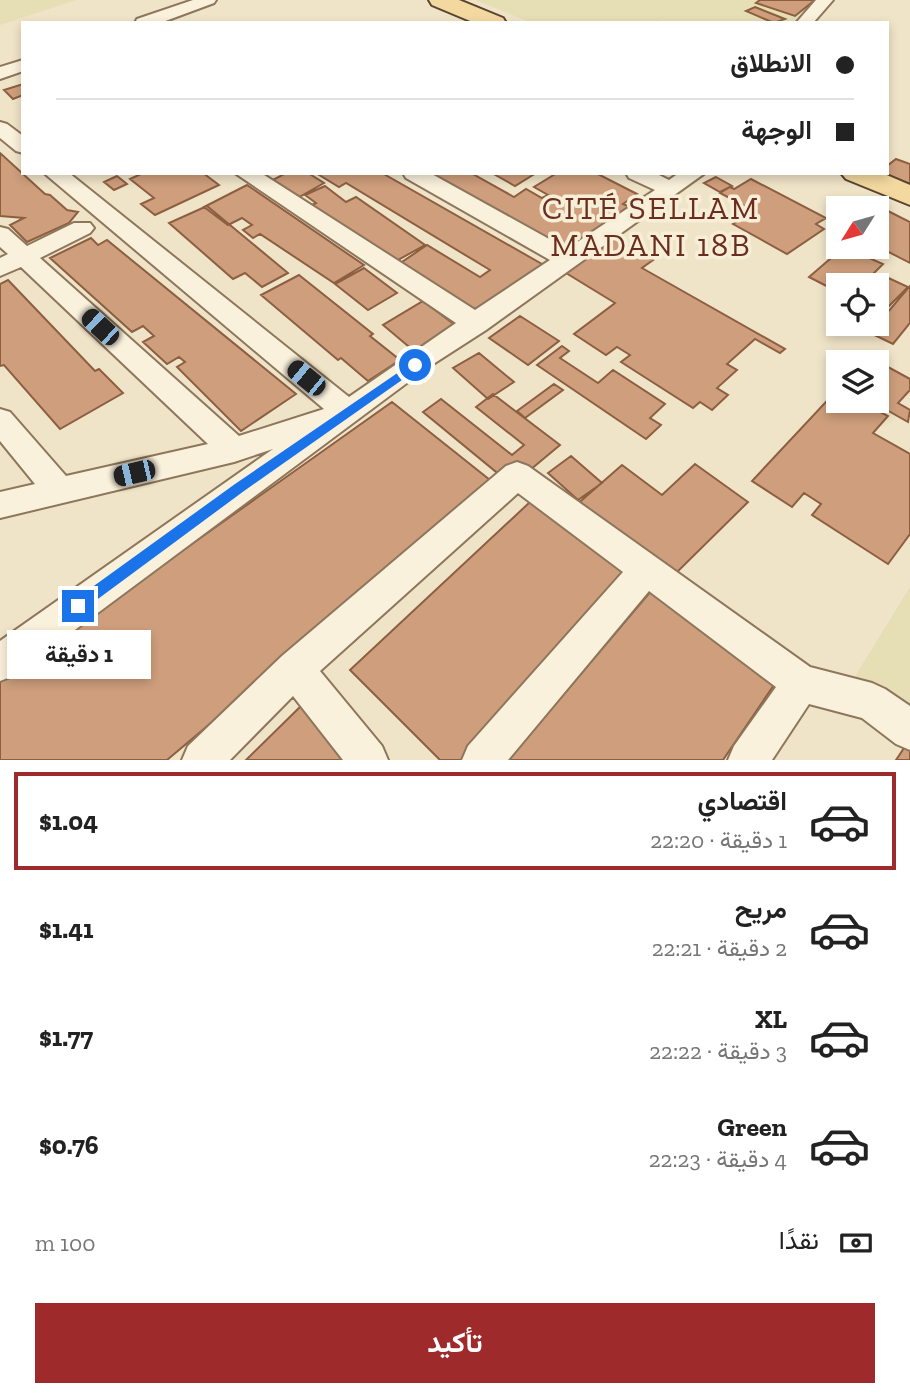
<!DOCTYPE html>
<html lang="ar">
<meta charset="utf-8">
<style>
body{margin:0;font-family:"Zilla Slab",Vazirmatn,serif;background:#f6f6f6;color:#222;direction:rtl;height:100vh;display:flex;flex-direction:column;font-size:26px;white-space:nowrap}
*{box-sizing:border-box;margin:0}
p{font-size:23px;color:#767676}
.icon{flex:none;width:38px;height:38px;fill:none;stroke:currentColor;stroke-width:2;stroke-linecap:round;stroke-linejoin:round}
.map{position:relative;height:760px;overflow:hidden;direction:ltr}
.panel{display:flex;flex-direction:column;background:#fff;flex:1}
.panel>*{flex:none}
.banner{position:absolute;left:21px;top:21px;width:868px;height:154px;border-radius:0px;box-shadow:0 4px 10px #0003;direction:rtl;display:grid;align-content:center;height:154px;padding:0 35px;background:#fff}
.needle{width:46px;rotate:233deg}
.fabs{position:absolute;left:826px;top:196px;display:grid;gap:14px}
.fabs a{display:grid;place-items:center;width:63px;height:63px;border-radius:0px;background:#fff;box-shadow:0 4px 10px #0003;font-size:35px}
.end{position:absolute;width:32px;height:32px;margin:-16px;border:9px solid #1a73e8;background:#fff;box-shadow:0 0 0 4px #fff}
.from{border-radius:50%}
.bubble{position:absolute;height:49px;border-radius:0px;background:#fff;box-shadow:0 4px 10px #0003;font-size:23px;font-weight:700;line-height:49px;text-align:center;direction:rtl}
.car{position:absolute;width:21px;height:42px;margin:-21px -10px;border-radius:9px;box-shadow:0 0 5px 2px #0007;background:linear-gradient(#222 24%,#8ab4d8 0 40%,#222 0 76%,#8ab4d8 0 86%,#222 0)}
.banner b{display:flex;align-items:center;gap:24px;height:66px;font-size:26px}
.banner b+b{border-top:2px solid #e0e0e0}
.banner i{width:18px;height:18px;background:#222}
ul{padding:12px 0 0;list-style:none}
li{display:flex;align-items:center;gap:21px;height:98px;margin:0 14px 10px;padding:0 21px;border:4px solid transparent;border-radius:0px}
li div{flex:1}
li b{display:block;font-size:26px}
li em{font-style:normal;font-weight:700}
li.current{border-color:#9e2a2b}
li>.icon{width:63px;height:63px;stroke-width:1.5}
.pay{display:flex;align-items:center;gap:18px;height:77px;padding:0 35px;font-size:26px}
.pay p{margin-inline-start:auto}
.primary-button{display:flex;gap:14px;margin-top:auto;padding:14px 35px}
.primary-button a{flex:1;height:80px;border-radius:0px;background:#9e2a2b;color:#fff;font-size:28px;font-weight:700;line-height:80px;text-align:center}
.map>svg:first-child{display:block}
.farmland{fill:#e6deb5}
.building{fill:#cf9f7d;stroke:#8d5f41;stroke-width:2}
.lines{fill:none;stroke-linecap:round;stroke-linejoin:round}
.street-casing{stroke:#8d765c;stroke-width:4}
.primary-casing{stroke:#5b4430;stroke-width:4}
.street{fill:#faf1dc;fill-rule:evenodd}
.primary{fill:#f3d9a0;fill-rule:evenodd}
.route{fill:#1a73e8}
.labels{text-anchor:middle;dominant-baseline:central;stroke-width:7;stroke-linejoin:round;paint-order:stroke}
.quarter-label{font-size:32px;letter-spacing:2px;fill:#6b2e1e;stroke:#f7eed8}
</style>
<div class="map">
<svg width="910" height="760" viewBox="0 0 910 760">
<rect width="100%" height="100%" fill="#f0e4c8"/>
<!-- farmland -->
<path class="farmland" d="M0,0H76L0,25Z
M475,0H790L814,6L798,23H669L662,20L657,23H532Z
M910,587V717L854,678Z"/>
<!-- building -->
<path class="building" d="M760,0H815L795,16L756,3Z
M755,7L785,19L774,23L746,11Z
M23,84V95L13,99L4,90Z
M0,153L45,194L50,195L67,210L78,212L69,223L27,242L10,225L24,218L0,216Z
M896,159L910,164V193L879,173H887V166Z
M143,173H203L219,185L155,215L141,204L154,198L130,179Z
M286,173H308L324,183L294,200L267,183Z
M316,173H382L549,268L481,320L396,266L427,245L480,277L490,270L346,183L339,187Z
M416,173H471L514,197L526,189L542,198L548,195L534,187L557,173H596L637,194L623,204L630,207L565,252Z
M492,173H536L515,186Z
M117,176L127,184L114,190L104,182Z
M716,177L732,186L720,192L704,183Z
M751,179L826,218L816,224L824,229L787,254L733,224L754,211L720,193L730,187L734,189Z
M247,185L364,265L334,283L260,234L253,238L243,230L252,225L242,218L228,225L204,207Z
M325,186L346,202L356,197L425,245L389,265L310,206L316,203L305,195Z
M207,206L288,273L262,287L245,273L233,279L169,223Z
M888,211L910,222V263L877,246V220Z
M91,238L98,245L107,240L296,394L241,431L177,367L185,362L179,357L167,364L143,342L154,336L143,326L132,332L50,258Z
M615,239L653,260L642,268L785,349L780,353L755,339L727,364L737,370L717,388L728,395L712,410L700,402L693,408L621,362L630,355L617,347L606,355L574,334L615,303L566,273Z
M844,247L883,264L862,285H838V292L809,277Z
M364,268L397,293L368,310L335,284Z
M299,275L373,334L370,336L400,360L368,381L341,358L338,360L261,295Z
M882,275L908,287L882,313L877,311V285H870Z
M8,280L95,371L99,369L123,393L60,429L4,365L0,366V284Z
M910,286V323L893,344L870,333Z
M423,301L455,325L414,351L383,325Z
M520,316L559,341L528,365L489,338Z
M562,346L569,351L560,358L598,383L613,370L665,404L650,418L661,425L646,439L537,365Z
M479,353L514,382L488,399L453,368Z
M866,355L910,379V390L898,403L910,410L908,422L871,401H877V362H859Z
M554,384L563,390L525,418L517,411Z
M838,389V401H859L888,416L873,433L910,454V534L888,564L812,515L821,504L804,493L792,507L752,481Z
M493,394L560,445L512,485L423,412L441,399L512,455L524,445L476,407Z
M392,402L495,484L167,760H0V680Z
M571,456L602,483L578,500L548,473Z
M695,464L748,502L667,582L574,507L622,465L662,495Z
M530,502L628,575L461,760H440L350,670Z
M651,591L776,682L723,760H508Z
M302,705L356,760H246Z
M910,739V760H896Z"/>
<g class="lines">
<defs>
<path id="street" d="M193,0H216L214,3L160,23H135L137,19Z
M816,0H833L813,23H796Z
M23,60V71L0,79V67Z
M0,122L7,124L23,136V153L16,151L0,138Z
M44,173H69L349,397L456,323L235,173H261L475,310L550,260L406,178L403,173H430L567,249L655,190L629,178L626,173H655L669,180L679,173H705L486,330L427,368L13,676L0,681V641L273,449L234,462L0,518V492L35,484L0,441V409L10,412L66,476L208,444L21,267L0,276V258L8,254L0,247V227L8,229L27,246L74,223H90L94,228L90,233L40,258L239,436L324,409Z
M517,462L528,466L810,667L872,683L885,689L910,706V750L896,744L862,718L809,704L772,760H728L734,746L776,687L649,591L508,760H462L468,746L623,572L518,493L320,671L382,746L388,760H343L293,696L230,760H182L188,746L282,656L506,466Z"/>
<path id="primary" d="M429,0H459L503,18L506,23H475L432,5Z
M841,173H882L910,185V205L846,179Z"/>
</defs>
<!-- street casing -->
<use href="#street" class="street-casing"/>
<!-- primary casing -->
<use href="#primary" class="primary-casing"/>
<!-- street -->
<use href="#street" class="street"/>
<!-- primary -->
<use href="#primary" class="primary"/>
</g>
<!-- route -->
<path class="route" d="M415,361L419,362V368L244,491L83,610H73V601L235,484Z"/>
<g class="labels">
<!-- quarter labels -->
<g class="quarter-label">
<text x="651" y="208">CITÉ SELLAM<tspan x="651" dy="37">MADANI 18B</tspan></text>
</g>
</g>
</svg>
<div class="fabs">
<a><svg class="needle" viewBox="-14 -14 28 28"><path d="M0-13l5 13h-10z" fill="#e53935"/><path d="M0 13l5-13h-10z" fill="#767676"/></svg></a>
<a><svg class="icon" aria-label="locate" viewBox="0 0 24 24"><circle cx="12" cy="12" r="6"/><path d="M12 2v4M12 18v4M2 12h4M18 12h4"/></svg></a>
<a><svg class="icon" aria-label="layers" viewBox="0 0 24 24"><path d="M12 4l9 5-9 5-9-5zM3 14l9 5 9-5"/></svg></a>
</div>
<i class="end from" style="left:415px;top:365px"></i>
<i class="end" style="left:78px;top:606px"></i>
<div class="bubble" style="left:7px;top:630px;width:144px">1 دقيقة</div>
<i class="car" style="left:100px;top:327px;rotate:313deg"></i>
<i class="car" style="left:306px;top:378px;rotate:309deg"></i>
<i class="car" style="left:134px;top:473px;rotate:257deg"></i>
<div class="banner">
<b><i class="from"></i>الانطلاق</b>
<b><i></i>الوجهة</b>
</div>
</div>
<section class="panel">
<ul>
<li class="current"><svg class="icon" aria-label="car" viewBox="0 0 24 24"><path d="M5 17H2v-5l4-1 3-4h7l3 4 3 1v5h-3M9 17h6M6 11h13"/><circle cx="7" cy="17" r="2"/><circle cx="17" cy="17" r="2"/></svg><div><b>اقتصادي</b><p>1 دقيقة · 22:20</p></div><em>$1.04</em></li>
<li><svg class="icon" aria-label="car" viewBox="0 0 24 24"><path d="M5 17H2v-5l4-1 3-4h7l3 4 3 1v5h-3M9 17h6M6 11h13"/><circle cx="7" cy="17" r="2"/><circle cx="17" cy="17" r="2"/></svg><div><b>مريح</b><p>2 دقيقة · 22:21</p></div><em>$1.41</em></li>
<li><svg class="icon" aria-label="car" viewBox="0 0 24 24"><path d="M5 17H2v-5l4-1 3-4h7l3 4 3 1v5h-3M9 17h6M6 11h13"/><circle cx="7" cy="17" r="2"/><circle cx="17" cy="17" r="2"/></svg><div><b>XL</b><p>3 دقيقة · 22:22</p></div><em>$1.77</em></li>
<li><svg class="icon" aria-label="car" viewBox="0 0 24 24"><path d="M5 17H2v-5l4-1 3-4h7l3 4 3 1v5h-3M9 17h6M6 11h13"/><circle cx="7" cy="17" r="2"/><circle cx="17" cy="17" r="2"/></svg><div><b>Green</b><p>4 دقيقة · 22:23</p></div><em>$0.76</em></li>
</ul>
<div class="pay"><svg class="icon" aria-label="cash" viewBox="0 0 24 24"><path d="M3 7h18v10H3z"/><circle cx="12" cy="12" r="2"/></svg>نقدًا<p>100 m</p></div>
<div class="primary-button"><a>تأكيد</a></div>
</section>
